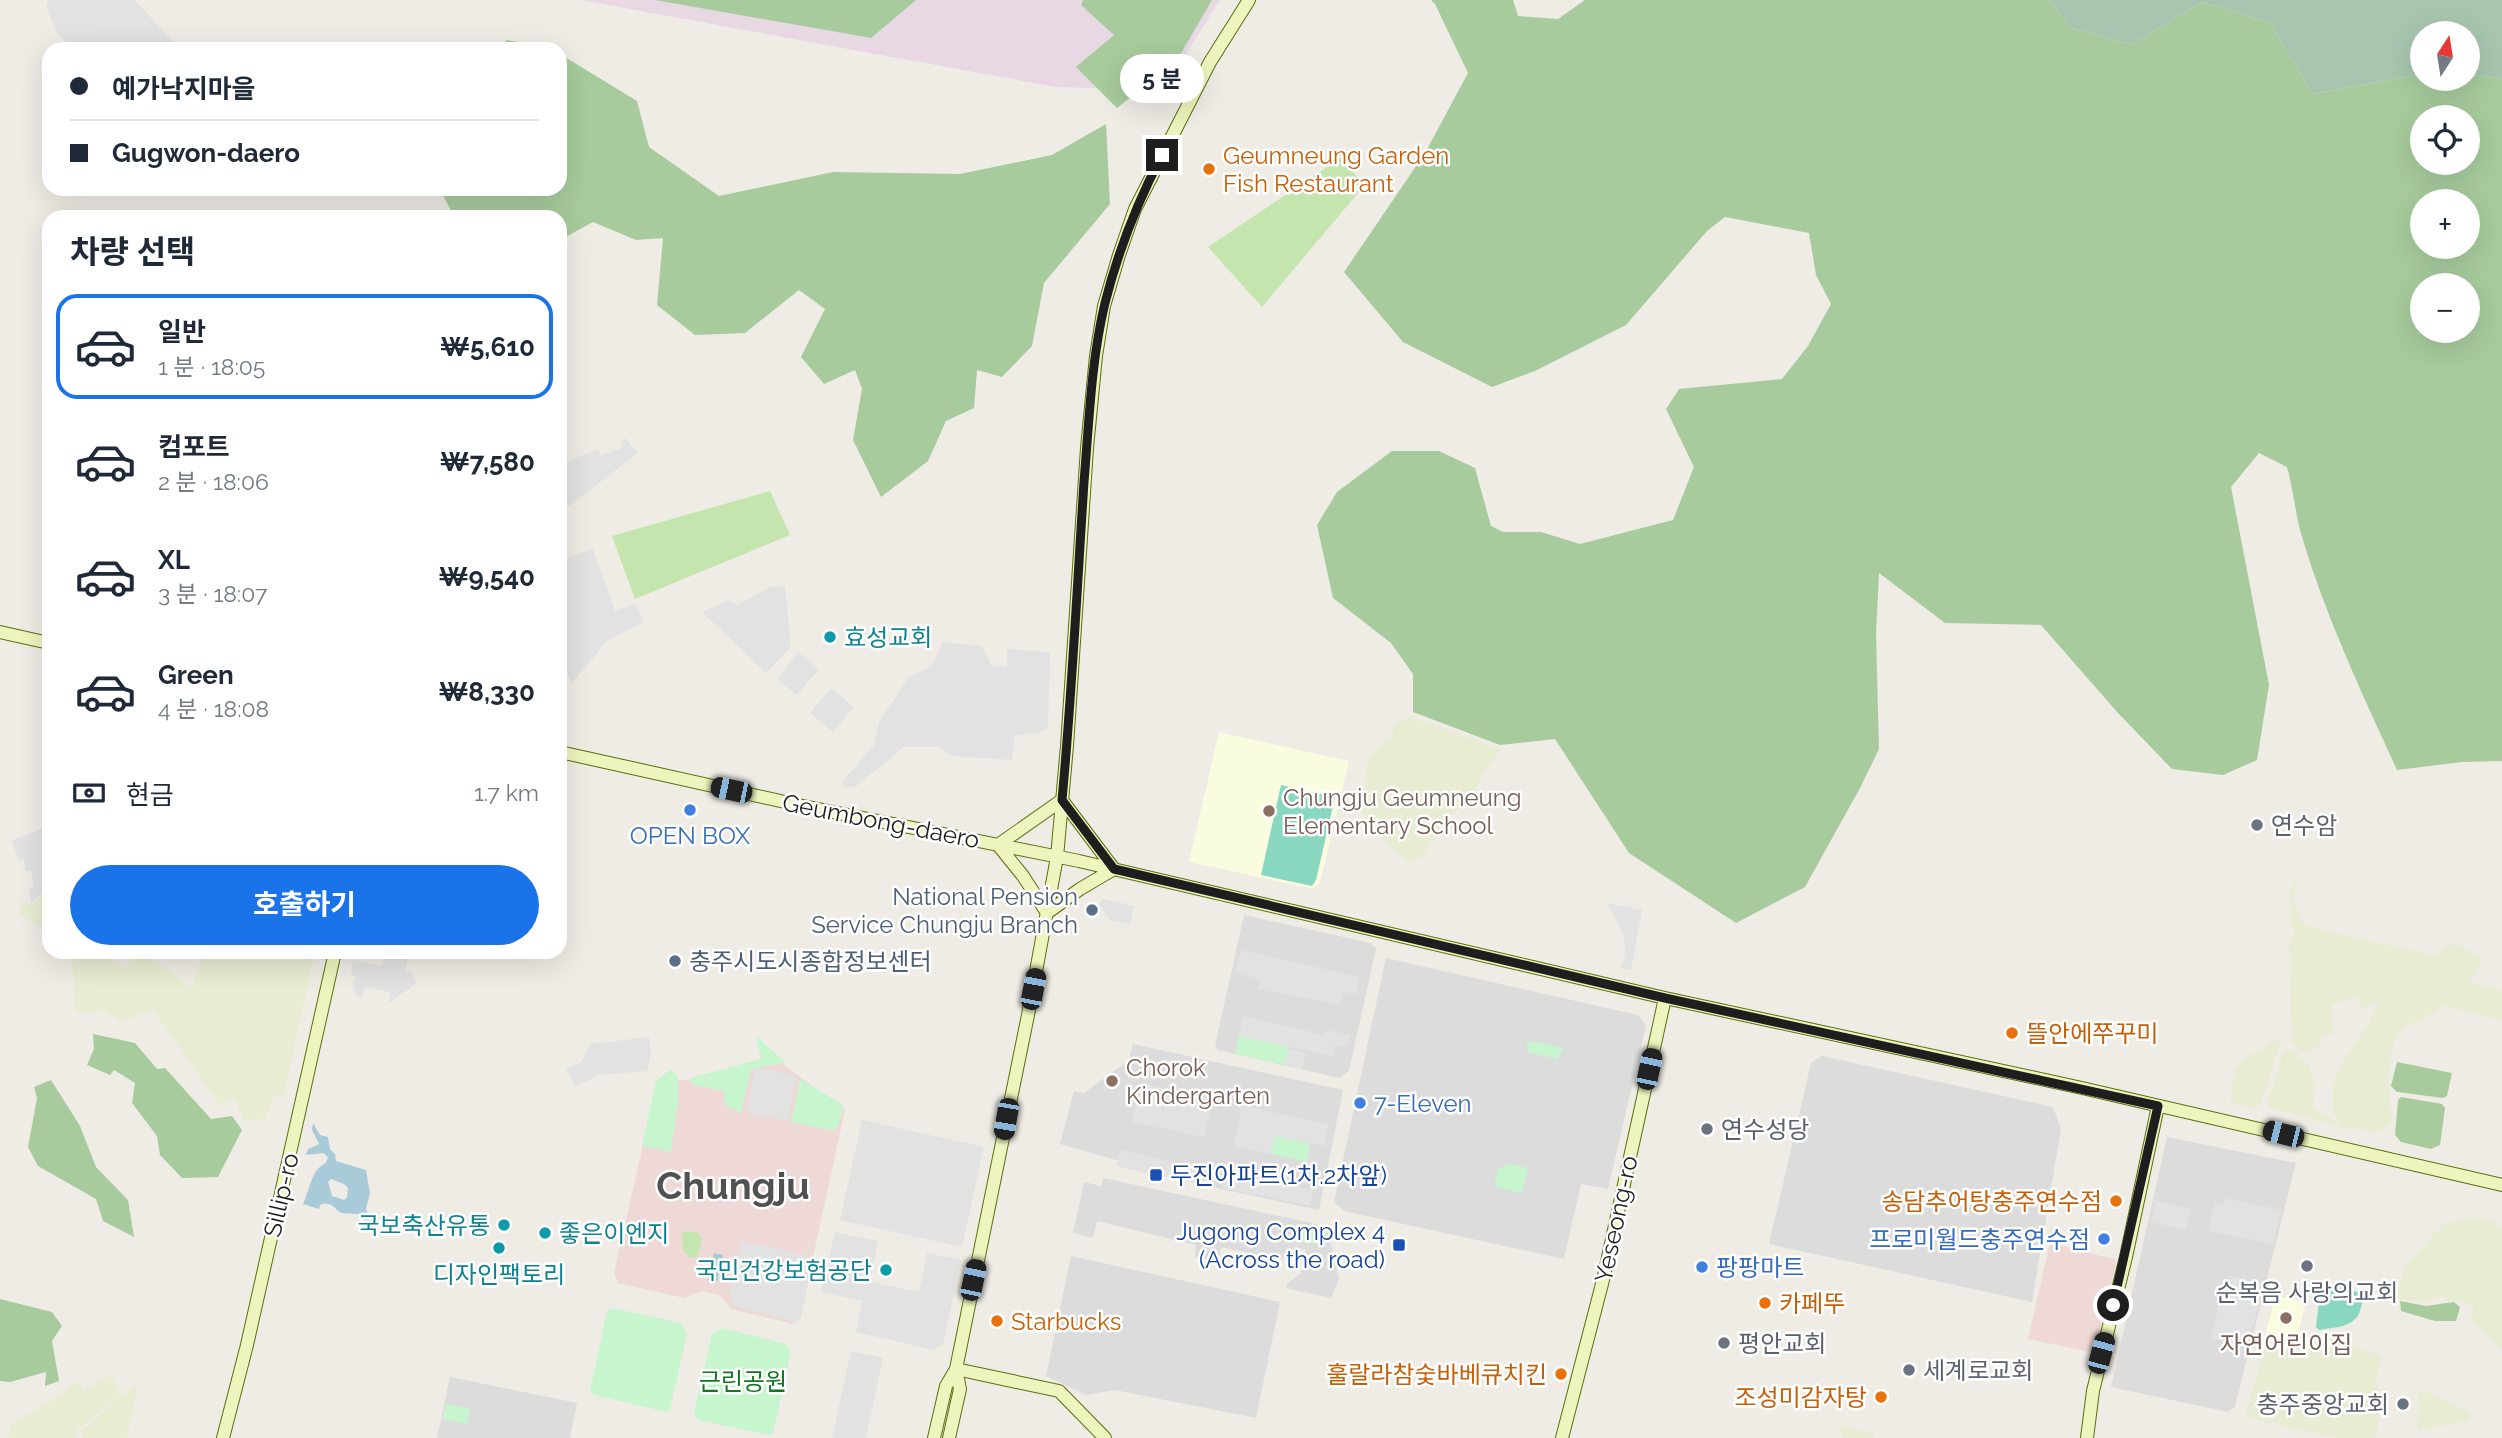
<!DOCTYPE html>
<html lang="ko">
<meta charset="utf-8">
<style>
body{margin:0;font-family:Raleway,"Noto Sans KR",sans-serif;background:#f6f6f7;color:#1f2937;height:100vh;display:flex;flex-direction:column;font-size:26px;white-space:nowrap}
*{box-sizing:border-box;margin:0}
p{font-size:23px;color:#747a83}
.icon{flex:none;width:38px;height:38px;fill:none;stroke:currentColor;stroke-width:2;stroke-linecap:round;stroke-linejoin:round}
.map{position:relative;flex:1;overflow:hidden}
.sheet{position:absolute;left:42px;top:210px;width:525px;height:749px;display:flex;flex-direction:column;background:#fff;border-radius:21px;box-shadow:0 7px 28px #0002}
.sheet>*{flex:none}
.hud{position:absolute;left:42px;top:42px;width:525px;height:154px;border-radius:21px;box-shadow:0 7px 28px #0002;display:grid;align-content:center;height:154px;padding:0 28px;background:#fff}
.needle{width:46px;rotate:12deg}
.controls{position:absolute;left:2410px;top:21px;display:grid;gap:14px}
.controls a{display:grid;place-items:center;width:70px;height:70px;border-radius:50%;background:#fff;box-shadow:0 7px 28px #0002;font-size:35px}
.end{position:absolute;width:32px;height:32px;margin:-16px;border:9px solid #1e1e1e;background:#fff;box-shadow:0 0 0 4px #fff}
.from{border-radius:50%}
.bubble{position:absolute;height:49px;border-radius:24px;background:#fff;box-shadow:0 7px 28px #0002;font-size:23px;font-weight:700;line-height:49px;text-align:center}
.car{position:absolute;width:21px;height:42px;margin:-21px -10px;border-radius:9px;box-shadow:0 0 5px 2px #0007;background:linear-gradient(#222 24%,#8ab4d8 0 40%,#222 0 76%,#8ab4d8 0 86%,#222 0)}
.hud b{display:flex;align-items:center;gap:24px;height:66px;font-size:26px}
.hud b+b{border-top:2px solid #e0e1e3}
.hud i{width:18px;height:18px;background:#1f2937}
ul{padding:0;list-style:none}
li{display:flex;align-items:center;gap:21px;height:105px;margin:0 14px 10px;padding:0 14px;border:4px solid transparent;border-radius:21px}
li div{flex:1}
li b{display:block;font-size:26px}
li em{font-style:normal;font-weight:700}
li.active{border-color:#1a73e8}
li>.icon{width:63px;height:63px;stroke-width:1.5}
h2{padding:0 28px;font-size:32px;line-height:84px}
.pay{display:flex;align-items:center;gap:18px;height:77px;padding:0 28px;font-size:26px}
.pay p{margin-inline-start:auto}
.primary-button{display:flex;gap:14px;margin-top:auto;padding:14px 28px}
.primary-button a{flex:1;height:80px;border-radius:42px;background:#1a73e8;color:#fff;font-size:28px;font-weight:700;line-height:80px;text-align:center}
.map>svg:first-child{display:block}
.residential{fill:#dcdcdc}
.commercial{fill:#eed9d6}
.industrial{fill:#e7d8e3}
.education{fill:#fafce0}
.farmland{fill:#e8ecd2}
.grass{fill:#c5e5af}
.forest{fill:#a7cb9d;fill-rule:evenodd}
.cemetery{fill:#a8c6af}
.park{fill:#c6f5ce}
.pitch{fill:#89d7c0}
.parking{fill:#e2e2e2}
.water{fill:#a9cad9;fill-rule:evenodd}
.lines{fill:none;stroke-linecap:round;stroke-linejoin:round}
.secondary-casing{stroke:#5a6e0d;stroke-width:14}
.secondary{stroke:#edf4bd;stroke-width:12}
.route{stroke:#1e1e1e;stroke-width:9}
.food-dot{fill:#e8710a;stroke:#fff;stroke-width:2.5}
.culture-dot{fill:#0f9aa8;stroke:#fff;stroke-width:2.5}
.shop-dot{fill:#3f7fe0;stroke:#fff;stroke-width:2.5}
.education-dot{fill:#8d6e63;stroke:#fff;stroke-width:2.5}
.worship-dot{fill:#6b7280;stroke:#fff;stroke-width:2.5}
.service-dot{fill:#5c6f8a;stroke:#fff;stroke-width:2.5}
.transit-dot{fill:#1a4fb4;stroke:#fff;stroke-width:2.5}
.labels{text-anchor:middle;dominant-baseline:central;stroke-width:5;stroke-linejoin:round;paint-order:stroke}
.food-label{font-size:24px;fill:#c56008;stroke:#fff;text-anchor:start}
.culture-label{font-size:24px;fill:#0d838f;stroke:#fff;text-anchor:start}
.education-label{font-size:24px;fill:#785e54;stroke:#fff;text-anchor:start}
.street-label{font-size:24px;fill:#1e1e1e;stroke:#fff}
.worship-label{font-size:24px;fill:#5b616d;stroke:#fff;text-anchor:start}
.shop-label{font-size:24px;fill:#366cbe;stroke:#fff;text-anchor:start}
.service-label{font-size:24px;fill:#4e5e75;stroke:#fff;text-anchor:end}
.transit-label{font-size:24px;fill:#164399;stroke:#fff;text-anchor:start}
.park-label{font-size:24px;fill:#147525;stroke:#fff}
.town-label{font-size:38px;font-weight:bold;fill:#515151;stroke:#fff}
</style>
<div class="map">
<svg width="2502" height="1438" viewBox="0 0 2502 1438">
<rect width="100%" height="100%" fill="#efece5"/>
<!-- residential -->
<path class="residential" d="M1244,915L1371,943L1376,949L1349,1071L1339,1078L1218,1050L1215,1046Z
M1386,958L1638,1015L1646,1026L1608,1189L1581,1184L1564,1259L1344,1211L1334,1202Z
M1133,1044L1343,1090L1319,1210L1212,1187L1060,1144L1074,1091L1084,1093L1129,1060Z
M1822,1056L2053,1107L2061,1129L2032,1302L1769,1244L1811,1063Z
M2167,1137L2296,1163L2235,1407L2228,1412L2111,1387Z
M1103,1178L1330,1227V1241L1339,1279L1331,1298L1286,1288L1287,1284L1301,1273L1306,1250L1297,1248L1280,1260L1221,1247L1218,1262L1195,1257L1196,1245L1097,1221L1093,1238L1073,1233L1084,1182L1101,1186Z
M1071,1256L1280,1302L1256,1418L1115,1390L1086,1395L1046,1376Z
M450,1377L577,1403L570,1438H437Z"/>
<!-- commercial -->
<path class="commercial" d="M776,1059L845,1110L800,1317L793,1324L731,1309L720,1295L701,1291L684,1298L618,1283L614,1273L658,1079L694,1080Z
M2050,1243L2117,1260L2095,1353L2028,1339Z"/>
<!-- industrial -->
<path class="industrial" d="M581,0H1220L1163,90L1056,87Z"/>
<!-- education -->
<path class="education" d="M1219,732L1349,761L1320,883L1313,889L1189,862Z
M2275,1295L2306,1302L2298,1334L2266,1344L2264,1342Z"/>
<!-- farmland -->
<path class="farmland" d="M1411,717L1501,749L1483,774L1473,795L1447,818L1422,857L1409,863L1377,836L1361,811L1368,760L1379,746L1392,738L1394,725Z
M2296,879L2294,902L2303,924L2320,930L2435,955L2455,942L2483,960L2469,982L2502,990V1021L2445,1005L2423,1020L2405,1026L2393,1044L2388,1078L2392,1122L2378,1132L2343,1127L2269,1108L2267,1104L2284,1051L2291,1049L2309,1065L2315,1082L2313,1108L2341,1125L2333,1110V1084L2341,1064L2367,1026L2379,999L2362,1010L2358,996L2331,1005L2333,1036L2324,1033L2318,1042L2322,1045L2309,1053L2301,1052L2292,1042L2289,943L2296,931L2290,922L2289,890Z
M49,889V933L20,914L21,902L32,905Z
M67,952H120L115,960L124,968L142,952L192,987L201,958L200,952H315L283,1099L275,1093L265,1119L244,1121L234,1098L219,1105L153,1009L122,1022L105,1010L75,1012L72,958Z
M2278,1038L2281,1041L2260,1105L2255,1108L2233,1103L2230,1100L2235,1070L2242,1061Z
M2482,1217L2490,1219L2502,1227V1349L2470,1321L2474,1304L2447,1300L2444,1295L2425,1302L2396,1298L2405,1266L2444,1223Z
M2329,1336L2381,1356L2376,1382L2380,1394L2377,1434L2374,1438H2337L2249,1418L2246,1414L2263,1352Z
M110,1375L122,1395L77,1429L76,1438H8L12,1424L66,1391L77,1381L84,1391Z
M134,1386L137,1387L127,1438H83L81,1431Z
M2424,1390L2469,1412L2470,1420L2420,1430L2417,1429L2418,1393Z
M1841,1426L1872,1433L1874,1438H1843L1838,1429Z"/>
<!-- grass -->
<path class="grass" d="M1342,157L1364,186L1262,307L1208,247Z
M770,491L790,535L635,599L612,536Z
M687,1231L698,1233L702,1239L697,1258L689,1257L683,1250L682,1234Z"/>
<!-- forest -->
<path class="forest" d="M655,0H916L871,38Z
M1083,0H1212L1176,62L1117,108L1076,67L1114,35L1081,5Z
M1431,0H1513L1518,16L1558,19L1585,0H2049L2071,28L2132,45L2202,2L2270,23L2313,94L2422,74V79H2468V75L2502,79V761L2462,762L2397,770C2363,695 2327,620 2303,540C2295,516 2294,491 2287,467L2259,453L2231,487L2269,685L2257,760L2223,775L2172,769L2118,713L2041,625L1945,623L1879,573L1876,633L1879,749L1860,788L1805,887L1736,923L1629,853L1555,739L1500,745L1413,712V674L1391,643L1333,598L1317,525L1337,492L1392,451H1439L1475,468L1491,526L1503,532H1541L1580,544L1673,520L1694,467L1666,409L1679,389L1782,379L1808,346L1831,304L1816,275L1809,233L1725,217L1707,231L1626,325L1535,371L1492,387L1403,342L1344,272L1425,153L1468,73L1435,4ZM2422,117H2468V163H2422ZM2422,201H2468V247H2422ZM2422,285H2468V331H2422Z
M506,40L550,48L552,49H505Z
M560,54L637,101L649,147L719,196L833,172L960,174L1052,155L1106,124L1110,204L1044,283L1032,346L1002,377L977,370L974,408L946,421L928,461L881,497L853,440L862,389L855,370L824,384L801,357L825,309L799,290L745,333L695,335L657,305L663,238L636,240L593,222L560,240V217H454L440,189H560Z
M93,1034L135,1043L157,1069L165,1068L211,1119L232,1116L242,1130L218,1177L182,1178L160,1155L157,1136L132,1103L135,1083L114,1070L110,1075L87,1065L94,1049Z
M2397,1062L2452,1073L2447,1096L2443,1098L2397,1092L2391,1086Z
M51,1080L80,1126L96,1167L128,1200L134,1237L103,1221L96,1199L38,1166L28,1147L37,1098L34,1087Z
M2401,1097L2442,1104L2445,1108L2440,1145L2431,1149L2401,1142L2395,1135L2398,1100Z
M0,1299L52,1312L62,1326L52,1341L59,1381L45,1386L46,1372L10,1382L0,1381Z
M2400,1301L2426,1306L2454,1302L2460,1307L2456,1321H2435L2401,1311Z"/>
<!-- cemetery -->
<path class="cemetery" d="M2049,0H2502V79L2468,75V33H2422V74L2313,94L2270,23L2202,2L2132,45L2071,28Z"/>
<!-- park -->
<path class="park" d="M756,1036L786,1063L751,1069L741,1113L725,1105L724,1091L693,1085L690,1078L761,1059Z
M1239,1036L1289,1047L1285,1065L1235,1054Z
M1528,1042H1538L1563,1048L1557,1059L1530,1053L1526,1049Z
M671,1069L678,1077V1101L671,1152L642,1146L656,1081Z
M800,1079L843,1105L839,1124L834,1131L791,1122Z
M1275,1136L1310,1144L1307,1162L1271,1154Z
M1510,1164L1528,1168L1522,1193L1494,1186L1498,1169Z
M1298,1225L1327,1230L1324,1246L1295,1240Z
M612,1308L681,1323L687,1333L670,1410L666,1412L595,1395L590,1391L607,1311Z
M722,1328L786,1344L791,1352L773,1434L769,1435L698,1420L694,1413L712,1334Z
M446,1404L470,1409L467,1424L443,1419Z"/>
<!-- pitch -->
<path class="pitch" d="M1281,785L1335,797L1316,880L1312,886L1261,875Z
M2321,1283L2357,1292C2363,1298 2363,1300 2361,1307C2357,1328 2336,1327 2319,1330L2316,1327Z"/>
<!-- parking -->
<path class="parking" d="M48,0H134L181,49H78L69,45L57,33L46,7Z
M625,438L638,453L569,506L560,497V464L598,449L600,455L623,448L621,440Z
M593,549L615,611L636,604L644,622L607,641L572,683L560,658V575L567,573L563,559Z
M785,586L791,647L766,673L702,612L730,600L737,605L771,587Z
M942,642L982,646L992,666L1007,667V649L1050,652L1048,727L1041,732L1015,736L1012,760L952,756L938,747H904L855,787L845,788L842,782L874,745L879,722L909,677L927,668L935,660Z
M798,652L819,669L797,695L777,679Z
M831,688L854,707L833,732L810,713Z
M49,826V887L31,902L29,889L33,887L32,871H25L24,859L18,860L12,840Z
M1104,899L1134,906L1130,924L1110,920L1099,904Z
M1607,903L1642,910L1631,970L1621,968L1625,954L1624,935Z
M1241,950L1360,977L1356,994L1343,992L1340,1005L1258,989L1260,979L1236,973Z
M386,952H410L405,970L411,972L417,983L389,1003L390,992L365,987L362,997L356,996L353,983L356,977L351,973L353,960L382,966Z
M1243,1016L1324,1035L1326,1030L1350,1035L1347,1047L1335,1045L1332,1056L1239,1036Z
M649,1037L651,1054L647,1071L599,1075L575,1087L566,1069L582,1062L590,1044Z
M1288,1049L1306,1053L1302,1069L1285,1065Z
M756,1067L797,1076L787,1121L746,1112Z
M1140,1083L1213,1099L1204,1137L1132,1122Z
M1242,1106L1329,1124L1324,1146L1275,1136L1271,1154L1234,1146Z
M862,1120L984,1147L962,1247L840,1220Z
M1120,1150L1204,1168L1201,1185L1116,1166Z
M1225,1172L1314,1190L1310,1206L1222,1188Z
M2225,1198L2281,1210L2273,1244L2209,1231L2215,1203L2224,1205Z
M2156,1201L2191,1209L2186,1230L2151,1222Z
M835,1232L878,1241L870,1282L919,1292L927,1253L961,1260L943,1344L933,1350L856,1332L862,1301L821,1292Z
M741,1241L814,1257L801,1318L795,1322L733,1306L729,1295Z
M2231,1276L2263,1284L2249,1346L2211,1338L2224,1281L2229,1282Z
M851,1351L883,1358L866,1438H832Z"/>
<!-- water -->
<path class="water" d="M313,1123L320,1135L328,1137L330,1149L335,1154L336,1161L366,1170L370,1193L366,1209L372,1222H365L364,1217L357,1214L341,1213C334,1208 330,1200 320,1205L319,1209L303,1204C310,1190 311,1169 326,1163L328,1157L323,1153L306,1155L308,1149L319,1144L312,1130ZM331,1179L344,1184L348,1188L347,1197L344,1200L332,1196L328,1182Z
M714,1253L723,1255L717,1282L708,1280Z"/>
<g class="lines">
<defs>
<path id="secondary" d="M0,632L49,643
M560,752L803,806L1079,861L1665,998L2082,1088L2502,1185
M1062,800L1114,869
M998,845L1023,876L1047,913
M998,845L1062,800
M1047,913L1080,889L1114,869
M956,1369L1059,1391L1105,1438
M223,1438L247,1345L335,952
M934,1438L946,1386L956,1369L1028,1015L1057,857L1067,746L1087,448L1096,356L1104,306L1119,255L1135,209L1210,62L1249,0
M949,1438L960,1389L956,1369
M1562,1438L1603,1280L1665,998
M2087,1438L2093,1391L2126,1257L2158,1106"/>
</defs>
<!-- secondary casing -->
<use href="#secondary" class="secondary-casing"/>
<!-- secondary -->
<use href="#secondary" class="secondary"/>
</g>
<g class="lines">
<!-- route -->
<path class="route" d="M1162,155C1137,203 1118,251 1105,303C1091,361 1089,423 1084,482C1077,588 1072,694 1062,800L1114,869L1665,998L2158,1106L2113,1305"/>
</g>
<!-- markers -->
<g class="food-dot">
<circle cx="1209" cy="169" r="7"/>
<circle cx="2012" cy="1033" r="7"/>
<circle cx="2116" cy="1201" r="7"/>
<circle cx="1765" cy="1303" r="7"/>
<circle cx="997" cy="1321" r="7"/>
<circle cx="1561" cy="1374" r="7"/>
<circle cx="1881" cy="1397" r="7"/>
</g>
<g class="culture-dot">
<circle cx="830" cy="637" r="7"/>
<circle cx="504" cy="1225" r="7"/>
<circle cx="545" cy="1233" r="7"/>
<circle cx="499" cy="1248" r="7"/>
<circle cx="886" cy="1270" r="7"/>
</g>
<g class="shop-dot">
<circle cx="690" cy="810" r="7"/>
<circle cx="1360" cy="1103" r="7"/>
<circle cx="2104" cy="1239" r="7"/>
<circle cx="1702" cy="1267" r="7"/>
</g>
<g class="education-dot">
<circle cx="1269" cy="811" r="7"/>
<circle cx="1112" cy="1081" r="7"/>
<circle cx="2286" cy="1318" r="7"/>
</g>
<g class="worship-dot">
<circle cx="2257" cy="825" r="7"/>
<circle cx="1707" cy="1129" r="7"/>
<circle cx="2307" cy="1266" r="7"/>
<circle cx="1724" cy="1343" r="7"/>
<circle cx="1909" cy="1370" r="7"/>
<circle cx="2403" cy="1404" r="7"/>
</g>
<g class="service-dot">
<circle cx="1092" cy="910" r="7"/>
<circle cx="675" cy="961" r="7"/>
</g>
<g class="transit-dot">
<rect x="1149" y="1168" width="14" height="14" rx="3.5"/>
<rect x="1392" y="1238" width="14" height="14" rx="3.5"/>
</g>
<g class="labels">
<!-- food labels -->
<g class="food-label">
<text x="1223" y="155">Geumneung Garden<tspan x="1223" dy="28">Fish Restaurant</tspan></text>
<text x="2026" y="1033">뜰안에쭈꾸미</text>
<text x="2102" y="1201" text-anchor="end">송담추어탕충주연수점</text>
<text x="1779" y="1303">카페뚜</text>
<text x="1011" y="1321">Starbucks</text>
<text x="1547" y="1374" text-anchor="end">훌랄라참숯바베큐치킨</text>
<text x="1867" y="1397" text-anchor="end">조성미감자탕</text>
</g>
<!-- culture labels -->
<g class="culture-label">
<text x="844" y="637">효성교회</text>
<text x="490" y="1225" text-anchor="end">국보축산유통</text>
<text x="559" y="1233">좋은이엔지</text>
<text x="872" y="1270" text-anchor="end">국민건강보험공단</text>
<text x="499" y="1274" text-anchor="middle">디자인팩토리</text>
</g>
<!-- education labels -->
<g class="education-label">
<text x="1283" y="797">Chungju Geumneung<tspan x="1283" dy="28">Elementary School</tspan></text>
<text x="1126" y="1067">Chorok<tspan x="1126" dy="28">Kindergarten</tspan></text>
<text x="2286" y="1344" text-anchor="middle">자연어린이집</text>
</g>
<!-- street labels -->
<g class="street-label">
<text transform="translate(881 821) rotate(11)">Geumbong-daero</text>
<text transform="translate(281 1195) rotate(-77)">Sillip-ro</text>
<text transform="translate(1616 1219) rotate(-78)">Yeseong-ro</text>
</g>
<!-- worship labels -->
<g class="worship-label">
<text x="2271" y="825">연수암</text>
<text x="1721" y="1129">연수성당</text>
<text x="2307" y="1292" text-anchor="middle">순복음 사랑의교회</text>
<text x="1738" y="1343">평안교회</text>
<text x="1923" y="1370">세계로교회</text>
<text x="2389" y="1404" text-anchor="end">충주중앙교회</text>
</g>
<!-- shop labels -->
<g class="shop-label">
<text x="690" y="835" text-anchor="middle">OPEN BOX</text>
<text x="1374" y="1103">7-Eleven</text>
<text x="2090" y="1239" text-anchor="end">프로미월드충주연수점</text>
<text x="1716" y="1267">팡팡마트</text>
</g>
<!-- service labels -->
<g class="service-label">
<text x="1078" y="896">National Pension<tspan x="1078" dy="28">Service Chungju Branch</tspan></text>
<text x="689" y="961" text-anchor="start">충주시도시종합정보센터</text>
</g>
<!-- transit labels -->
<g class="transit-label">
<text x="1170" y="1175">두진아파트(1차.2차앞)</text>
<text x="1385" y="1231" text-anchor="end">Jugong Complex 4<tspan x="1385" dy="28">(Across the road)</tspan></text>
</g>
<!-- park labels -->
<g class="park-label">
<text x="743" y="1381">근린공원</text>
</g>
<!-- town labels -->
<g class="town-label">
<text x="733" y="1185">Chungju</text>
</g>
</g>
</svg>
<div class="controls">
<a><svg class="needle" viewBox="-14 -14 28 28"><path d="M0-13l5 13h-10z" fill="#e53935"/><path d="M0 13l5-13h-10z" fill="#747a83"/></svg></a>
<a><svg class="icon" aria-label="locate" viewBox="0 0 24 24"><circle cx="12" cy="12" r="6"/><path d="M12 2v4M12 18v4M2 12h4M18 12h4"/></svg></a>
<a>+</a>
<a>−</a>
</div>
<i class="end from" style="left:2113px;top:1305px"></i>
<i class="end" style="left:1162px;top:155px"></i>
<div class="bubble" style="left:1120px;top:54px;width:84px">5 분</div>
<i class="car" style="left:731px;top:790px;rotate:282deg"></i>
<i class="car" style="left:1033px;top:989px;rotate:11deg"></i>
<i class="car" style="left:1649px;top:1069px;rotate:12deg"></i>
<i class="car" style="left:1006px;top:1119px;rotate:190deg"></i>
<i class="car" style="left:2283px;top:1134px;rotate:284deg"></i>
<i class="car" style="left:973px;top:1280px;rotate:12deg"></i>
<i class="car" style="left:2101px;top:1353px;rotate:15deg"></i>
<div class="hud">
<b><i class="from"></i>예가낙지마을</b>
<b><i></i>Gugwon-daero</b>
</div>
<section class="sheet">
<h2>차량 선택</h2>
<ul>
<li class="active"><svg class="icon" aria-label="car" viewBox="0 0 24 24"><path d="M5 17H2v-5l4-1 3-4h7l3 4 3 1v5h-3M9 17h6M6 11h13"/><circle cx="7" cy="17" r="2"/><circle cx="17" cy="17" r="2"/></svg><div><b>일반</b><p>1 분 · 18:05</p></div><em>₩5,610</em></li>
<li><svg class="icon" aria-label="car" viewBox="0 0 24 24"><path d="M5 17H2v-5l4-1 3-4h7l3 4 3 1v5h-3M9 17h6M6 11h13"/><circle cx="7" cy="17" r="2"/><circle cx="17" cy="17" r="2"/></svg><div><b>컴포트</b><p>2 분 · 18:06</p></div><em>₩7,580</em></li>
<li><svg class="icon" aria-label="car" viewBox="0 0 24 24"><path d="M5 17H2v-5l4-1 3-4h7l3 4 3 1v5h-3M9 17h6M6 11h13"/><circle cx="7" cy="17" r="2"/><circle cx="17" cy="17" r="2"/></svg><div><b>XL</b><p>3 분 · 18:07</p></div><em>₩9,540</em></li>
<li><svg class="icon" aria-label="car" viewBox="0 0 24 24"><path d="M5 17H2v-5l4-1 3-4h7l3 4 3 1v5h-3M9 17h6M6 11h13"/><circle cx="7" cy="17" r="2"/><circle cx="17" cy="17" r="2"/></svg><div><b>Green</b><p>4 분 · 18:08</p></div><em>₩8,330</em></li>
</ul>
<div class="pay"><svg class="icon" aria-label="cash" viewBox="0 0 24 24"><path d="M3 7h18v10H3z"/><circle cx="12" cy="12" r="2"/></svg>현금<p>1.7 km</p></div>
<div class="primary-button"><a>호출하기</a></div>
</section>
</div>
